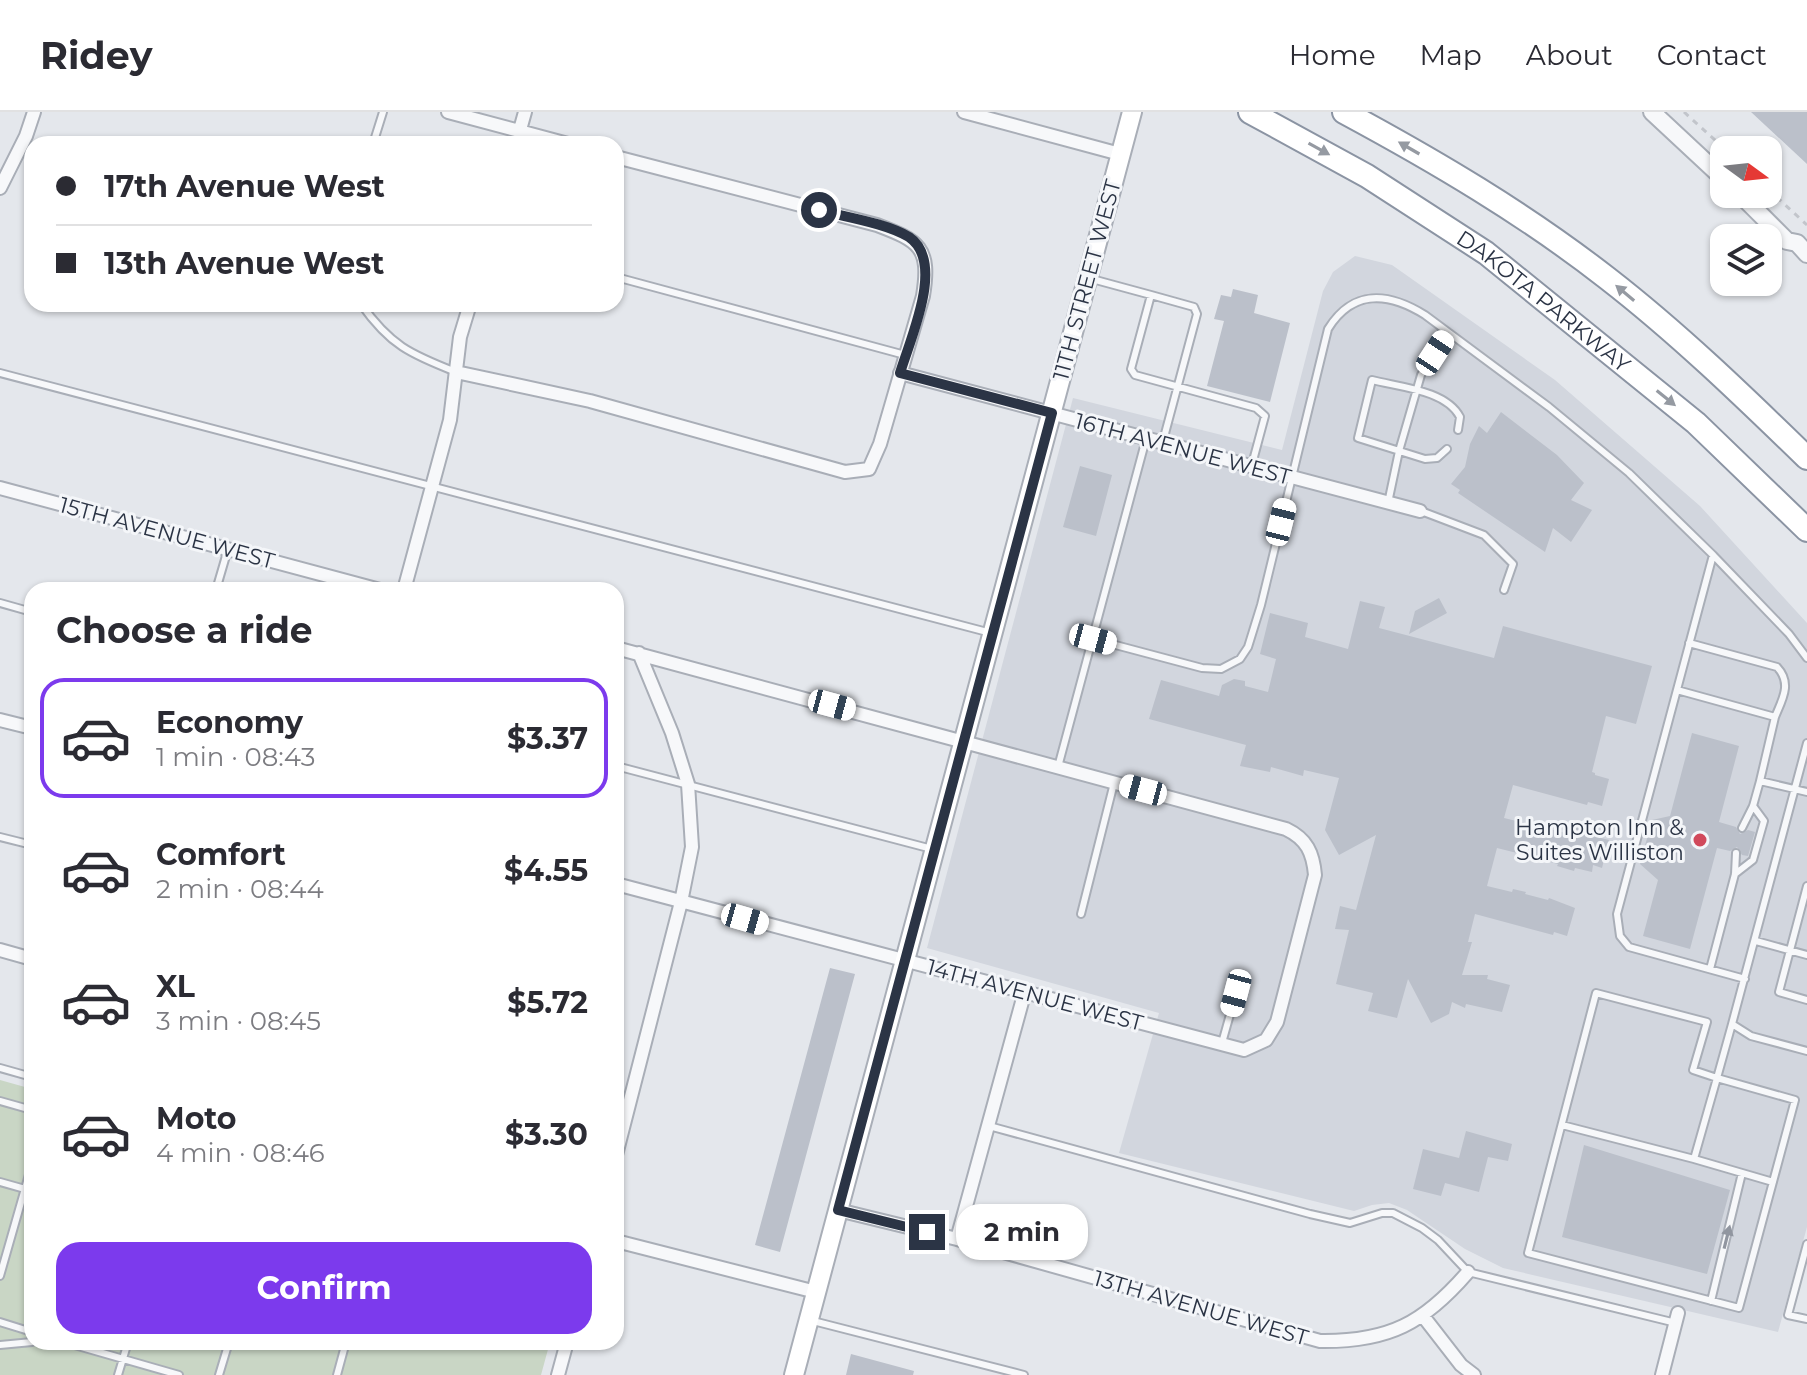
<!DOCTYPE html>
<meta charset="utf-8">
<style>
body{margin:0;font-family:Montserrat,sans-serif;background:#f2f2f3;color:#2b2b33;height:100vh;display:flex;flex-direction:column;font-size:30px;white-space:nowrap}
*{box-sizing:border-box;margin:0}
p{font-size:26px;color:#7c7c81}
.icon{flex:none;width:44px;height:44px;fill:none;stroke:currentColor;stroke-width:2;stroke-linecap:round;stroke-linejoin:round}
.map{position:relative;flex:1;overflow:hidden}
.details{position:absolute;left:24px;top:470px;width:600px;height:768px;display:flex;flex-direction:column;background:#fff;border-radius:24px;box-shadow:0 2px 6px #0004}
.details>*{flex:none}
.hud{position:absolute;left:24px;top:24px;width:600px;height:176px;border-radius:24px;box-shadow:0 2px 6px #0004;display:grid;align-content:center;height:176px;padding:0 32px;background:#fff}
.needle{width:52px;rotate:105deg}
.tools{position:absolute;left:1710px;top:24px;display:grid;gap:16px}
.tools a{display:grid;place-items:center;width:72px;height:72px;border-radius:16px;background:#fff;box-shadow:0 2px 6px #0004;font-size:40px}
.end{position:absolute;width:36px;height:36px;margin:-18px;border:10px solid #2b3445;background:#fff;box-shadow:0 0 0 4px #fff}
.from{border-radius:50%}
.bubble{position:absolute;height:56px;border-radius:24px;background:#fff;box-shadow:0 2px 6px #0004;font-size:26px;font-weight:700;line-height:56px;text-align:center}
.car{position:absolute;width:24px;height:48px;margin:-24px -12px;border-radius:10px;box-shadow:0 0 6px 2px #0007;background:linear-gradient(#fff 24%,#345 0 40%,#fff 0 76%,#345 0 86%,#fff 0)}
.hud b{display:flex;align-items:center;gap:28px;height:76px;font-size:30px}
.hud b+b{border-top:2px solid #e1e1e2}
.hud i{width:20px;height:20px;background:#2b2b33}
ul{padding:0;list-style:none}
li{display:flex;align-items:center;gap:24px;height:120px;margin:0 16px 12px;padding:0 16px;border:4px solid transparent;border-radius:24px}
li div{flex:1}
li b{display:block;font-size:30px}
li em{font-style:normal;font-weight:700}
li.active{border-color:#7c3aed}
li>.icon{width:72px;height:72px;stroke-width:1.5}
h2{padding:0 32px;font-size:36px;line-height:96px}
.primary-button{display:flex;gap:16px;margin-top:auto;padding:16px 32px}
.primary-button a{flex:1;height:92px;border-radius:24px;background:#7c3aed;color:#fff;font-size:32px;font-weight:700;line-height:92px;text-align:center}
header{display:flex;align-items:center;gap:48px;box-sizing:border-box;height:112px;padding:0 40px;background:#fff;border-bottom:2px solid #e1e1e2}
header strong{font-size:38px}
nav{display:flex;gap:44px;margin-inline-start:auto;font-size:28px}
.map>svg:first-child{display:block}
.built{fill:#d2d6de}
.green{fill:#c9d6c5}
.building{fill:#bbc0ca}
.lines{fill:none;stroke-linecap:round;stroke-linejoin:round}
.service-casing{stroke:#a9aeb7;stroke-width:10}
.minor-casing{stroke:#a9aeb7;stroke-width:16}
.tertiary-casing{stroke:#a9aeb7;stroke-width:20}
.secondary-casing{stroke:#a9aeb7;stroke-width:22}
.trunk-casing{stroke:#8b94a3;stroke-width:26}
.path{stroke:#c2c5cb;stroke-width:3;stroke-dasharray:6 6;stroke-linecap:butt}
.service{stroke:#f7f8fa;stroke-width:6}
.minor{stroke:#f7f8fa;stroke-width:12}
.tertiary{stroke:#f7f8fa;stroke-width:16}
.secondary{stroke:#fff;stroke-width:18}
.trunk{stroke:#fff;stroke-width:22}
.oneway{fill:#959aa2}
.oneway2{fill:#9196a0}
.route{stroke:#2b3445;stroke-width:10}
.poi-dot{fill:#d1495b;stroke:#f4f6f9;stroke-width:3}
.labels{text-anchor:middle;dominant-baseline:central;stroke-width:6;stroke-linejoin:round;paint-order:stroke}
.street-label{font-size:22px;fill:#2b3445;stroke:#f4f6f9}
.poi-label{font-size:22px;fill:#2b3445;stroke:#f4f6f9;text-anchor:end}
</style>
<header>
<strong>Ridey</strong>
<nav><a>Home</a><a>Map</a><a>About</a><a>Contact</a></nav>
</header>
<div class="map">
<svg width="1807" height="1263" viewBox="0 0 1807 1263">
<rect width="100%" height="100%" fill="#e4e7ec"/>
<!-- built -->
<path class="built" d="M1355,144L1392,153L1555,268L1700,394L1807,511V1115L1778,1220L1503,1156L1465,1137L1407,1098L1389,1091L1372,1093L1354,1099L1119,1041L1159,901L927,836L1073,286L1282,338L1323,179L1333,160Z"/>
<!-- green -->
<path class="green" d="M0,968L32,977V1230H550L541,1263H0Z"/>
<!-- building -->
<path class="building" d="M1751,0H1807V52Z
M1233,177L1258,183L1254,201L1290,211L1270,290L1207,274L1224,209L1214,207L1221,183L1231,185Z
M1501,300L1557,343L1584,371L1571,388L1592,398L1571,430L1553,416L1545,440L1458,381L1460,378L1451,372L1465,355L1470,332L1479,314L1487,321Z
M1080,354L1112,363L1096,424L1063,415Z
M1439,486L1447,501L1409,522L1415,499Z
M1360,489L1385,495L1379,516L1494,546L1503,514L1652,554L1636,612L1606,604L1592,660L1595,661V663L1609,667L1602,694L1588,690L1587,693L1513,673L1504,706L1566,721L1568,713L1576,716L1577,713L1602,721L1601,726L1609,728L1602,756L1593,753L1592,760L1575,756L1574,759L1557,754L1558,752L1535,746L1534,749L1521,745V742L1497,736L1487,774L1512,780L1513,777L1526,780L1525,782L1548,788L1549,786L1575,796L1567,824L1554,820L1553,823L1475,802L1468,830H1472L1462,863H1488L1487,867L1510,873L1502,900L1466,892L1465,896L1452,890L1449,902L1431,911L1408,867L1397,906L1368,899L1373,881L1336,872L1349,818L1335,817L1340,794L1356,798L1376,723L1339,743L1325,718L1339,666L1304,658L1303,664L1271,655L1270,660L1240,654L1246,633L1149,607L1161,568L1219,584L1222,573L1234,567L1245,569V574L1268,580L1276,547L1260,542L1270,501L1308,511L1305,525L1348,537Z
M1692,621L1739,634L1719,710L1736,715L1740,722L1748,718L1755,720L1748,744L1742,743L1737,735L1730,739L1717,736L1690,837L1643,824L1658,768L1640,752L1652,708L1670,704Z
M830,856L855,862L780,1140L755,1133Z
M1466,1019L1512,1032L1508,1049L1488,1045L1479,1080L1445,1071L1441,1084L1413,1077L1423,1037L1459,1046Z
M1584,1033L1730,1078L1707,1162L1562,1125Z
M851,1242L914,1259L913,1263H846Z"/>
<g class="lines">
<defs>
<path id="service" d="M373,32L383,0
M616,165L905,243
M1092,167L1151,183L1131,257L1135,263L1256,296L1265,304L1251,356
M1151,183L1194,195L1197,202L1163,329
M361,192C390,233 410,242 456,260
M0,261L991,521
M1447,337L1437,346L1425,347L1358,326L1372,268C1399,275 1446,278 1460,305L1458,318
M1388,391L1399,339L1421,263L1448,220
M1421,399L1484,423L1513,452L1504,478
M1713,443L1617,802L1620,824L1629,835L1745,867
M216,478L228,437
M0,491L32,500
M1093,527L1202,556L1221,557L1240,547L1248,535L1261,493L1328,217C1353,177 1388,180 1425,203L1549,295L1629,361L1713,443L1789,522L1807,546
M1689,531L1777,555C1792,571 1783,586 1775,605
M1677,578L1775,605L1760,669
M1807,631L1732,912L1751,924L1807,939
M616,654L932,737
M1058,655L1146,327
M1742,716L1753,694L1760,669L1807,680
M0,725L32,733
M1735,762L1753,748L1764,709L1753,694
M1807,774L1779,880L1807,888
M1081,802L1114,671
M1756,829L1807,843
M1710,857L1735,762L1736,741
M1222,931L1236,881
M0,956L32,965
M0,989L32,998
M1562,1013L1694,1047L1717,966L1693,958L1707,910L1596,881L1528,1141L1739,1196L1795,988L1717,966L1732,912
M989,1014L1310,1102L1350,1111L1382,1101H1393L1422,1116L1438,1128L1468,1160L1676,1211
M1694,1047L1773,1070
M0,1070L32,1079
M1807,1132L1788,1203L1807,1207
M0,1164L32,1052
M1711,1189L1742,1061
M813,1209L1024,1263
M0,1210L32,1220
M48,1230L68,1232
M64,1230L179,1263
M0,1233L32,1230
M118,1263L128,1230
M219,1263L229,1230
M337,1263L346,1230"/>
<path id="minor" d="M448,0L568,32
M964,0L1120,42
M516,32L525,0
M0,76L26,24L34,0
M456,260L590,289L845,360L869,357L880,332L923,184C931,135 919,129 877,113L616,45
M900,261L1420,399
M0,376L380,478
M404,478L450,308L460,225L470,192
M616,536L1286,717C1307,727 1313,741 1315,763L1277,910L1266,928L1244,938L616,772
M0,608L32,616
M0,838L32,847
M616,1043L681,790L692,735L688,672L672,621L639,541
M838,1098L957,1127L1320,1229C1389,1230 1424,1211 1468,1160
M957,1127L1025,879
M616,1129L816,1180
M1423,1204L1461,1253L1474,1263
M558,1263L567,1230
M1662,1263L1678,1201"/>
<path id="tertiary" d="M1652,0L1724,67
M1740,82L1787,129L1797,131L1807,142"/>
<path id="secondary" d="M794,1263L1132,0"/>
<g id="trunk">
<path id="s1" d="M1250,0L1367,64L1486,141L1696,311L1807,418"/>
<path d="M1344,0C1435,49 1525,102 1607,166C1678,221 1743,284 1807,346"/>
</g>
</defs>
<!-- service casing -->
<use href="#service" class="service-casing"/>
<!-- minor casing -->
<use href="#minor" class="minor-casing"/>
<!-- tertiary casing -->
<use href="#tertiary" class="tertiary-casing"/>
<!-- secondary casing -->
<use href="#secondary" class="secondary-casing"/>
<!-- trunk casing -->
<use href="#trunk" class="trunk-casing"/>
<!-- path -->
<path class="path" d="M1684,0L1726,38
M1768,77L1807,113"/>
<!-- service -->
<use href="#service" class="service"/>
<!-- minor -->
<use href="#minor" class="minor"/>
<!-- tertiary -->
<use href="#tertiary" class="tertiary"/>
<!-- secondary -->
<use href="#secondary" class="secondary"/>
<!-- trunk -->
<use href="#trunk" class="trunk"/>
</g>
<!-- one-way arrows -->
<defs><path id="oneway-solid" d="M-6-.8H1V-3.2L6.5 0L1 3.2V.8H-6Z" transform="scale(2)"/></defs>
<g class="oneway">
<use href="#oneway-solid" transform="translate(1409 36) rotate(-150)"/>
<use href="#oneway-solid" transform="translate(1319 37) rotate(29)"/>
<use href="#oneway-solid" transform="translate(1625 181) rotate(-140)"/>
<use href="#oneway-solid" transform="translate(1666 286) rotate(39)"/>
</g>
<use class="oneway2" href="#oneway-solid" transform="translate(1727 1125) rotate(-76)"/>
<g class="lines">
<!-- route -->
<path class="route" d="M819,98C845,105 886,111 909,125C946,150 910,227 900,261L1052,301L838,1098L927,1120"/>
</g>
<!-- markers -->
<circle class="poi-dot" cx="1700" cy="728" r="8"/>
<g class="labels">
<!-- street labels -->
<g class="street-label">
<text transform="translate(1087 168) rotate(-75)">11TH STREET WEST</text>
<text stroke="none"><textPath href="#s1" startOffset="350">DAKOTA PARKWAY</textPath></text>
<text transform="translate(1183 337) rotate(15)">16TH AVENUE WEST</text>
<text transform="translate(167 421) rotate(15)">15TH AVENUE WEST</text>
<text transform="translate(1035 883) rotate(15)">14TH AVENUE WEST</text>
<text transform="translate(1201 1196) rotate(16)">13TH AVENUE WEST</text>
</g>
<!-- poi labels -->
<g class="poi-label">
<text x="1684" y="715">Hampton Inn &amp;<tspan x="1684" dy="25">Suites Williston</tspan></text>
</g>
</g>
</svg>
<div class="tools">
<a><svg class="needle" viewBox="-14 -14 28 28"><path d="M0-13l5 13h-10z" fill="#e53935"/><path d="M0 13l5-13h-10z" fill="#7c7c81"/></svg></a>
<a><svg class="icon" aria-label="layers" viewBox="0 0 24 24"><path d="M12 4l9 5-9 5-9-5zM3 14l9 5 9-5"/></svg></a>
</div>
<i class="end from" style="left:819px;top:98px"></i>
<i class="end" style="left:927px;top:1120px"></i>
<div class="bubble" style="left:956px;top:1092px;width:132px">2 min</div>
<i class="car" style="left:1435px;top:241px;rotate:33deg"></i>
<i class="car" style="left:1281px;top:410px;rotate:14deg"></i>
<i class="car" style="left:1093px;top:527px;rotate:105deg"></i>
<i class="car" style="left:832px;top:593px;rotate:105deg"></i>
<i class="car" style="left:1143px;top:678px;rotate:285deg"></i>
<i class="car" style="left:745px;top:807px;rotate:106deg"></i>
<i class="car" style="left:1236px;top:881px;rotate:195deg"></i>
<div class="hud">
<b><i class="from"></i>17th Avenue West</b>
<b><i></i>13th Avenue West</b>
</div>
<section class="details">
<h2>Choose a ride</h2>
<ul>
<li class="active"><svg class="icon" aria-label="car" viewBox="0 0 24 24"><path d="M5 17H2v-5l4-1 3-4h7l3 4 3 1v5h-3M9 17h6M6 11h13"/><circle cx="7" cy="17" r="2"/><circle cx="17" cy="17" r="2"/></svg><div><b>Economy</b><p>1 min · 08:43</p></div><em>$3.37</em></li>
<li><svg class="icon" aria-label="car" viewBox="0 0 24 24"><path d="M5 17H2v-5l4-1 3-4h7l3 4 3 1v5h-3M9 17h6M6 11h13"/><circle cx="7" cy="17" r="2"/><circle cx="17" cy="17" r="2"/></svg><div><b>Comfort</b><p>2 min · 08:44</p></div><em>$4.55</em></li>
<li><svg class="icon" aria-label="car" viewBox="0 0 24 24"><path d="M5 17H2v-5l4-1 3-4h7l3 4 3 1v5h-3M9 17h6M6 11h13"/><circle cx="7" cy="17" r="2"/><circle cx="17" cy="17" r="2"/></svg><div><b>XL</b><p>3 min · 08:45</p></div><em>$5.72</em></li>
<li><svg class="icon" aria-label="car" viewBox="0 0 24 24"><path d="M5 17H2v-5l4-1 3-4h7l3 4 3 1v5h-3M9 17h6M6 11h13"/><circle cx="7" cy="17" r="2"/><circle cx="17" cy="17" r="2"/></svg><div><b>Moto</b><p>4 min · 08:46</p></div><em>$3.30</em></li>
</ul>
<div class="primary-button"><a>Confirm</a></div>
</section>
</div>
